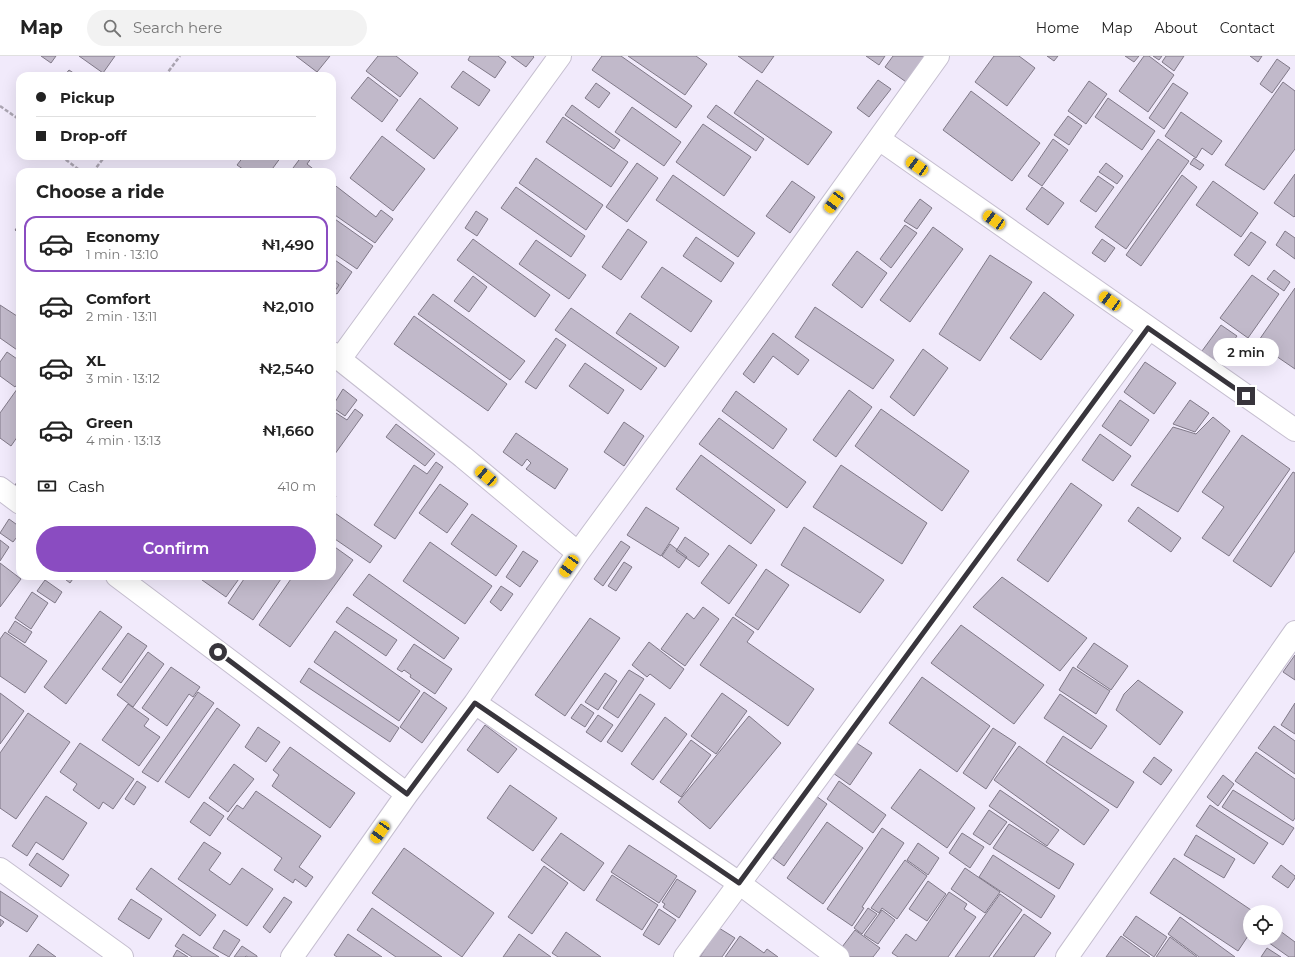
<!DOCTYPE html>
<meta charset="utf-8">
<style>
body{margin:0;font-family:Montserrat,sans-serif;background:#f2f2f2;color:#222;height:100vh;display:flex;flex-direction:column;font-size:15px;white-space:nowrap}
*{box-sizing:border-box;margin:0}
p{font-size:13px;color:#767676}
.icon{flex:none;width:22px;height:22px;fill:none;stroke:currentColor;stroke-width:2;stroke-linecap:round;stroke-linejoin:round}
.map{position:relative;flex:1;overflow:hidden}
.panel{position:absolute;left:16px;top:112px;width:320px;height:412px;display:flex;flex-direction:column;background:#fff;border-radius:12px;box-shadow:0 4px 16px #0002}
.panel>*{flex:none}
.guide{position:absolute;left:16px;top:16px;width:320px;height:88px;border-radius:12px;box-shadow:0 4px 16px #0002;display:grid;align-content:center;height:88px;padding:0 20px;background:#fff}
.fabs{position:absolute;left:1243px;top:849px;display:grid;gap:8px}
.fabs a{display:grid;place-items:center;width:40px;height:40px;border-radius:50%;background:#fff;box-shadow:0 4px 16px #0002;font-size:20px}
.end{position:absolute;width:18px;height:18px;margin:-9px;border:5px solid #38353c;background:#fff;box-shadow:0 0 0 2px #fff}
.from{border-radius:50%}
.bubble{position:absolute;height:28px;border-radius:14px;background:#fff;box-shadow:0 4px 16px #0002;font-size:13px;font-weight:600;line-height:28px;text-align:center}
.car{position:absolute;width:12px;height:24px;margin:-12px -6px;border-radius:5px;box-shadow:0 0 3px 1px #0007;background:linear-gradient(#f5c518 24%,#345 0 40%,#f5c518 0 76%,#345 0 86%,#f5c518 0)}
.guide b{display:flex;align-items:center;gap:14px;height:38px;font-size:15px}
.guide b+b{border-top:1px solid #e0e0e0}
.guide i{width:10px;height:10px;background:#222}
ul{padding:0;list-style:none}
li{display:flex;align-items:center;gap:12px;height:56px;margin:0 8px 6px;padding:0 12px;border:2px solid transparent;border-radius:12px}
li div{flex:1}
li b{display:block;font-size:15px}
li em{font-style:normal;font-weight:600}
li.selected{border-color:#8a4cc1}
li>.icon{width:36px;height:36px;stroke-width:1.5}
h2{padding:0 20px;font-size:18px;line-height:48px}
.pay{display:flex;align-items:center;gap:10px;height:44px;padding:0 20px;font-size:15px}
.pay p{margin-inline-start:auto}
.cta{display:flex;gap:8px;margin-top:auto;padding:8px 20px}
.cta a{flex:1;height:46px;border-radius:24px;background:#8a4cc1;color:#fff;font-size:16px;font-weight:600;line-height:46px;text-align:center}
header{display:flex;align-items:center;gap:24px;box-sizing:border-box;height:56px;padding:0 20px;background:#fff;border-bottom:1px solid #e0e0e0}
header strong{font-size:19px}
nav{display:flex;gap:22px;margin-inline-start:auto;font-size:14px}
.search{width:280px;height:36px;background:#f2f2f2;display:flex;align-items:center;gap:10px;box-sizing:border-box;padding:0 14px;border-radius:22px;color:#767676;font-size:15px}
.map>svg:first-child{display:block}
.building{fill:#c1b9ca;stroke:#807988}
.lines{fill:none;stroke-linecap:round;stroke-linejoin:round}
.minor-casing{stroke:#c5becf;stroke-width:24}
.path{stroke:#aba5b2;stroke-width:2.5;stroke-dasharray:4 2;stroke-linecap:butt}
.minor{stroke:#fff;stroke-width:22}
.route{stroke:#38353c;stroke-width:5}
</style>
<header>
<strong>Map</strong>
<div class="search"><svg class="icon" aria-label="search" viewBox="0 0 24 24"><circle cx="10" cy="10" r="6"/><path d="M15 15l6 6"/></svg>Search here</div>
<nav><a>Home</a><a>Map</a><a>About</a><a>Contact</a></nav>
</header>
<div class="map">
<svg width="1295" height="901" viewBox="0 0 1295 901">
<rect width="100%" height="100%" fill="#f1eafb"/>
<!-- building -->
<path class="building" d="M41,0H56L51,7Z
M79,0H115L103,17Z
M296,0H330L317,16Z
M378,0H396L418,17L400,41L366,15Z
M470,0H498L506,6L495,22L468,4Z
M511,0H533L534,1L526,11Z
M602,0H621L692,50L676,72L592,14Z
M628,0H696L707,8L685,39Z
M738,0H774L762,17Z
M866,0H885L879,9Z
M893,0H930L909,28L885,11Z
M994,0H1019L1035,12L1007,50L975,26Z
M1047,0H1058L1054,5Z
M1125,0H1139L1134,6Z
M1144,0H1149L1174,19L1148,56L1119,35Z
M1153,0H1162L1159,4Z
M1166,0H1184L1174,15L1162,6Z
M1250,0H1262L1258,6Z
M1277,3L1290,12L1272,37L1260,28Z
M69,14L78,20H64Z
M463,15L490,34L479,50L451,31Z
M368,21L398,44L382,66L351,42Z
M757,24L832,76L808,109L734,57Z
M878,24L891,33L869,61L857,52Z
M1089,25L1107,38L1086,68L1068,55Z
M1283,26L1295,35V93L1264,134L1225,109Z
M596,27L610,37L599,52L585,42Z
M1173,27L1188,37L1164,73L1149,62Z
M971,35L1040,87L1012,125L943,74Z
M420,42L458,72L434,103L396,74Z
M1108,42L1155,75L1142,94L1095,61Z
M572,49L620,84L614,93L565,59Z
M716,49L764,83L756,95L707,61Z
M632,51L681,86L664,110L615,76Z
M1181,56L1222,85L1212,99L1202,92L1196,102L1165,80Z
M1068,60L1082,70L1069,89L1054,79Z
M563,61L628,106L611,131L546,86Z
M703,68L751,101L724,140L676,106Z
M382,80L425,113L393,155L350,122Z
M1053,83L1068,94L1042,130L1028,120Z
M1158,83L1189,105L1126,193L1095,171Z
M244,100H279L281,101L270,116H247L237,109Z
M302,100L312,101L307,108L317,116H290Z
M536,102L603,149L586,174L519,127Z
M1194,102L1204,109L1200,114L1190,108Z
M637,107L658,122L627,166L606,151Z
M1106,107L1123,120L1117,128L1099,116Z
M1295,118V160L1294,161L1274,147Z
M673,119L755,177L738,201L656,144Z
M1182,119L1197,131L1141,210L1126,199Z
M1098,120L1114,131L1096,156L1080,145Z
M792,125L815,141L790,177L766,160Z
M1213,125L1258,157L1241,181L1196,149Z
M332,127L376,161L381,154L393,163L375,187L332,157Z
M516,131L585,180L571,201L501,152Z
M1042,131L1064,147L1048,169L1026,153Z
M920,143L932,152L917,173L904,165Z
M476,155L488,163L477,180L465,172Z
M332,161L373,190L357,213L332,196Z
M20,167V178L15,174Z
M905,169L917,177L891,212L880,203Z
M933,171L963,193L910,266L880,244Z
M628,173L647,186L621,224L602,211Z
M1285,175L1295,182V203L1276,189Z
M1251,176L1266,186L1249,210L1234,199Z
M696,181L734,207L721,226L683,200Z
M473,183L550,239L535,261L457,204Z
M1102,183L1115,192L1105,206L1092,197Z
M536,184L586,219L569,243L519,208Z
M857,195L887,217L862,252L832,229Z
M990,199L1032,226L980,305L939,278Z
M332,202L352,216L337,238L332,235Z
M662,211L712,245L691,276L641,241Z
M1274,214L1290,226L1284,235L1267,223Z
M1252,219L1279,238L1248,282L1220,262Z
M473,220L487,231L469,256L454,245Z
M332,224L339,229L332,239Z
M1295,232V313L1257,287Z
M1044,236L1074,259L1041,304L1010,282Z
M433,238L525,305L510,324L418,258Z
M0,249L20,262V296L0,282Z
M815,251L894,304L873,333L795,281Z
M571,252L657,312L641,334L555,274Z
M630,257L679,291L665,311L616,277Z
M414,260L507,328L488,355L394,288Z
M1221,269L1237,280L1218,306L1202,295Z
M773,277L809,304L798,319L773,300L754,327L743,318Z
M556,282L566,289L536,333L525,326Z
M923,293L948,312L914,360L890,341Z
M7,296L20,305V325L15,331L0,320V306Z
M1145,306L1176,327L1154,358L1124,336Z
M585,307L624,334L608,358L569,330Z
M20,329V377L11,390L0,382V357Z
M343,333L357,344L345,360L332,351Z
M849,334L872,351L836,401L813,384Z
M736,335L787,373L773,393L722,355Z
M1120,344L1149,364L1131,390L1102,370Z
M1190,344L1209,357L1195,376L1173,368Z
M355,353L363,359L332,402V362L336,357L347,364Z
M881,353L969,415L942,455L855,390Z
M1213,361L1230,375L1178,456L1131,429L1173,371L1196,378Z
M719,362L806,426L787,452L699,388Z
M624,366L644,380L624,410L604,396Z
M396,368L435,398L425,410L386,381Z
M516,377L568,413L555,433L526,413L531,407L527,403L522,410L503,396Z
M1100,378L1131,400L1113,425L1082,404Z
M1242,379L1290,413L1229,500L1202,482L1224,451L1202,436Z
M701,399L775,454L751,488L676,433Z
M436,406L443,411L395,483L374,469L414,409L427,418Z
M841,409L927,467L902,508L813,451Z
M1293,416L1295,417V495L1271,531L1233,505Z
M20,422V433L15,429Z
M1071,427L1102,449L1048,526L1017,504Z
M440,428L468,448L447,477L419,457Z
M332,437L336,440L332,446Z
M646,451L679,472L661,500L627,479Z
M1138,451L1181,482L1171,496L1128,465Z
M332,455L382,490L370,507L332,481Z
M472,458L517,490L496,520L451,488Z
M9,463L20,471V477L13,486L0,477Z
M804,471L884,524L860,557L781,509Z
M685,481L709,498L699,511L676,495Z
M0,484L9,491L0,505Z
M621,485L630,491L603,530L594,523Z
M430,486L492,530L465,568L403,525Z
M670,488L687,501L679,512L662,500Z
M332,489L353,504L290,591L259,569L293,520H332Z
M729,489L757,509L729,548L701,527Z
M523,495L538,505L520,531L506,521Z
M624,506L632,511L616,535L608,530Z
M0,507L21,523L0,551Z
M766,513L789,529L758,574L735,559Z
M369,518L459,582L444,603L353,539Z
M61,520H75L70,527Z
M206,520H241L226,541L202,524Z
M246,520H283L253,564L228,547Z
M1002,521L1087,582L1060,615L973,551Z
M45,524L62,536L55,547L37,535Z
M501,530L513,538L501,555L490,546Z
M32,536L48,547L31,573L15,562Z
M347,551L397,584L386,600L336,566Z
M703,551L719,563L685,610L661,593L687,557L694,563Z
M100,555L122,571L66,648L44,631Z
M733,561L754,576L747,586L814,633L788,670L700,609Z
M590,562L620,582L565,660L535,639Z
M15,565L32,576L25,587L8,576Z
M961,569L1044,629L1014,668L931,607Z
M335,575L420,635L399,665L314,606Z
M5,576L47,605L25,637L0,620V583Z
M128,577L147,590L121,627L102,613Z
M649,586L684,613L670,633L650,618L647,621L632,609Z
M1094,587L1128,610L1111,634L1077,611Z
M414,588L452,613L435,638L410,621L411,619L404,614L402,616L397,613Z
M148,596L164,608L133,651L117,639Z
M1295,599V624L1283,616Z
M171,611L200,631L193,641L189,638L167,670L142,652Z
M1073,611L1110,635L1096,658L1059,634Z
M309,612L399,672L390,686L300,626Z
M629,614L644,623L618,662L603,652Z
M605,617L617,625L598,654L585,646Z
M922,621L990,670L957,716L889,667Z
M1138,624L1183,656L1160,689L1116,654L1124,638Z
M198,636L214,647L158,726L142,716Z
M424,636L447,652L422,687L400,671Z
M0,637L24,655L0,688Z
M722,637L747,655L716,698L691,680Z
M640,638L655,648L622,696L607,686Z
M1060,638L1107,670L1091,693L1044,662Z
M1295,647V678L1281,669Z
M128,648L149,663L144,670L160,681L139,710L102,684Z
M581,648L594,657L585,671L571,662Z
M217,652L240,669L189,742L165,726Z
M28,657L70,686L16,763L0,752V697Z
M598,659L613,669L601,686L586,676Z
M749,660L781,687L710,773L678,746Z
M665,661L687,678L653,724L631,708Z
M485,669L517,693L498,717L467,694Z
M1274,670L1295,685V718L1258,692Z
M258,671L280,686L266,706L245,691Z
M993,672L1016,687L986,733L963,717Z
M1063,680L1134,726L1117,752L1046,706Z
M691,684L711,699L681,741L660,726Z
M855,686L872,697L850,729L833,717Z
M80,687L134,723L113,753L103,746L99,753L73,734L77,728L60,716Z
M1019,690L1109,754L1084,789L994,724Z
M290,691L355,737L330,772L272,730L279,719L273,714Z
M1256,696L1295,723V762L1293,765L1235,725Z
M1154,701L1172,714L1161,729L1143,716Z
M234,708L254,723L228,756L209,742Z
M920,713L975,752L947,792L891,752Z
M1223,719L1234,728L1218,750L1207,741Z
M137,725L146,731L134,749L125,743Z
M839,725L886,759L873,777L827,743Z
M510,729L557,762L533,795L487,762Z
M1000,734L1059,774L1047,790L989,750Z
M1233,734L1294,772L1283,789L1222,751Z
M256,735L321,780L299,811L313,821L306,831L295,823L293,827L274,814L282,802L227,763L237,749L243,753Z
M46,740L87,767L63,804L36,786L27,800L12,790Z
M816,740L827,748L784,810L773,802Z
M204,746L224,760L210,780L190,766Z
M1210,749L1268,787L1254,808L1196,770Z
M989,754L1007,766L990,789L973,778Z
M827,766L863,792L823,848L787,822Z
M1009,768L1074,808L1059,833L993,792Z
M882,772L904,787L862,851L864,852L852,870L827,853Z
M561,777L604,807L584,835L541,804Z
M962,777L984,791L970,812L949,797Z
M1196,779L1235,803L1224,822L1184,799Z
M204,786L221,797L209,814L230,829L242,812L273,833L247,870L178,823Z
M918,787L939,802L928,819L907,804Z
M629,789L677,820L659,847L611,816Z
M404,792L494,857L462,901L372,837Z
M37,797L69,819L61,831L29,809Z
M993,799L1055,840L1041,862L979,821Z
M1174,802L1254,856H1250V877L1238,895L1150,837Z
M905,804L927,820L897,863L882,852L879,857L871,852Z
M1281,809L1295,820V822L1288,832L1272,821Z
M544,810L568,827L532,878L508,861Z
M151,812L216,859L200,880L136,833Z
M965,812L1000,836L985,857L951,833Z
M612,819L658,849L642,874L596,844Z
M677,823L696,835L679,862L663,851L665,848L662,846Z
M928,825L946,838L927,865L909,853Z
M0,835L38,860L27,876L0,859Z
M949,836L967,848L964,853L976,861L948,901H898L892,897L906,878L916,885Z
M1000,838L1022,854L989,901H955Z
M284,841L292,846L270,877L263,871Z
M131,843L162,863L149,883L118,863Z
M372,852L442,901H396L357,874Z
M868,852L877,858L862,878L854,872Z
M659,853L676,864L659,889L643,879Z
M882,854L895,864L878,888L864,879Z
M1024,858L1051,877L1034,901H993Z
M1136,860L1167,881L1154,901L1123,879Z
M1180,861L1235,901H1199L1168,878Z
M0,863L4,866L0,871Z
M719,872L735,882L722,901H700Z
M1276,872L1295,886V901H1289L1265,884L1267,882H1276Z
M224,874L240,884L229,901L213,892Z
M855,874L880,892L873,901H848L839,895Z
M566,876L601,901H558L552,897Z
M183,878L219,901H192L175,890Z
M348,878L382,901H337L334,899Z
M519,878L551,901H503Z
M740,880L764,897L767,893L778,901H725Z
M1121,880L1150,901H1106Z
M1170,881L1197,901H1156Z
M38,888L56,901H29Z
M242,890L257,900V901H248L246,900L245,901H234Z
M1267,892L1281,901H1261Z
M177,894L188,901H173Z"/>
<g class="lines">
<defs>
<path id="minor" d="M879,83L1295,374
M332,297L463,401L578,497
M340,303L560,0
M0,432L20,447
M117,520L407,738
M475,647L739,827L838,901
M0,813L122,901
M292,901L407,738L475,647L578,497L761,247L938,0
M685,901L1149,272
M1067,901L1295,576"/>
</defs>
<!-- minor casing -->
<use href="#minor" class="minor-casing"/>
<!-- path -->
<path class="path" d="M165,20L180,0
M0,50L20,64
M61,100L82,116
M93,116L105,100"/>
<!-- minor -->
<use href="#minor" class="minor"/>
</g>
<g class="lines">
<!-- route -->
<path class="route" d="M218,596L407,738L475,647L739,827L1148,272L1246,340"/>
</g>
</svg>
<div class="fabs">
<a><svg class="icon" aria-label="locate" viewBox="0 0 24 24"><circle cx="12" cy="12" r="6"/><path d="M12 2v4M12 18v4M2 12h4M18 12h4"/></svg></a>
</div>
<i class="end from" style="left:218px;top:596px"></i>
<i class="end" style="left:1246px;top:340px"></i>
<div class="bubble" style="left:1213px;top:282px;width:66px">2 min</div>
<i class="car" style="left:917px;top:110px;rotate:305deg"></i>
<i class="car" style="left:834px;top:146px;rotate:216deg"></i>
<i class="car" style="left:994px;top:164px;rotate:305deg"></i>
<i class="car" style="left:1110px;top:245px;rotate:305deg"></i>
<i class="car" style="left:486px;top:420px;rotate:310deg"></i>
<i class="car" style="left:569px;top:510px;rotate:215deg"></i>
<i class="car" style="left:380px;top:776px;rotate:215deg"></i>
<div class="guide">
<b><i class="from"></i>Pickup</b>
<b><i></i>Drop-off</b>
</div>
<section class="panel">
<h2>Choose a ride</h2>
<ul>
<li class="selected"><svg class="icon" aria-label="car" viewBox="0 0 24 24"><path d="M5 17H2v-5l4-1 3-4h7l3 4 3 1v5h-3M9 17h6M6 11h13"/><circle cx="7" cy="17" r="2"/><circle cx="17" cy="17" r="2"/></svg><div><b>Economy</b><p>1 min · 13:10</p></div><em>₦1,490</em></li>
<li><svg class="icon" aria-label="car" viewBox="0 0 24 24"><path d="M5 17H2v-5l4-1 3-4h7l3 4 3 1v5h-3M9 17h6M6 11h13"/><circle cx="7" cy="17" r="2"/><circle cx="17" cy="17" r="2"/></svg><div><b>Comfort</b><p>2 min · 13:11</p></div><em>₦2,010</em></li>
<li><svg class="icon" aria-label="car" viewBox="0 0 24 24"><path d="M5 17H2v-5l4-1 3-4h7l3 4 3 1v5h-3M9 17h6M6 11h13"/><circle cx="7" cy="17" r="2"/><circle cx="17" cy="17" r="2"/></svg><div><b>XL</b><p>3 min · 13:12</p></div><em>₦2,540</em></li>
<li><svg class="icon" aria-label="car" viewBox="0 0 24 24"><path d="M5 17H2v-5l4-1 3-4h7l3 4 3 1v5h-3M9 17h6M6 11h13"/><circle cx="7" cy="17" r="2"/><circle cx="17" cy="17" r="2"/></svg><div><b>Green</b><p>4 min · 13:13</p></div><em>₦1,660</em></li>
</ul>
<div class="pay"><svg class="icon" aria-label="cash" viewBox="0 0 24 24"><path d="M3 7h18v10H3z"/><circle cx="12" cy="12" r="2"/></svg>Cash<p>410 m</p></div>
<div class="cta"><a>Confirm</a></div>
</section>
</div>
